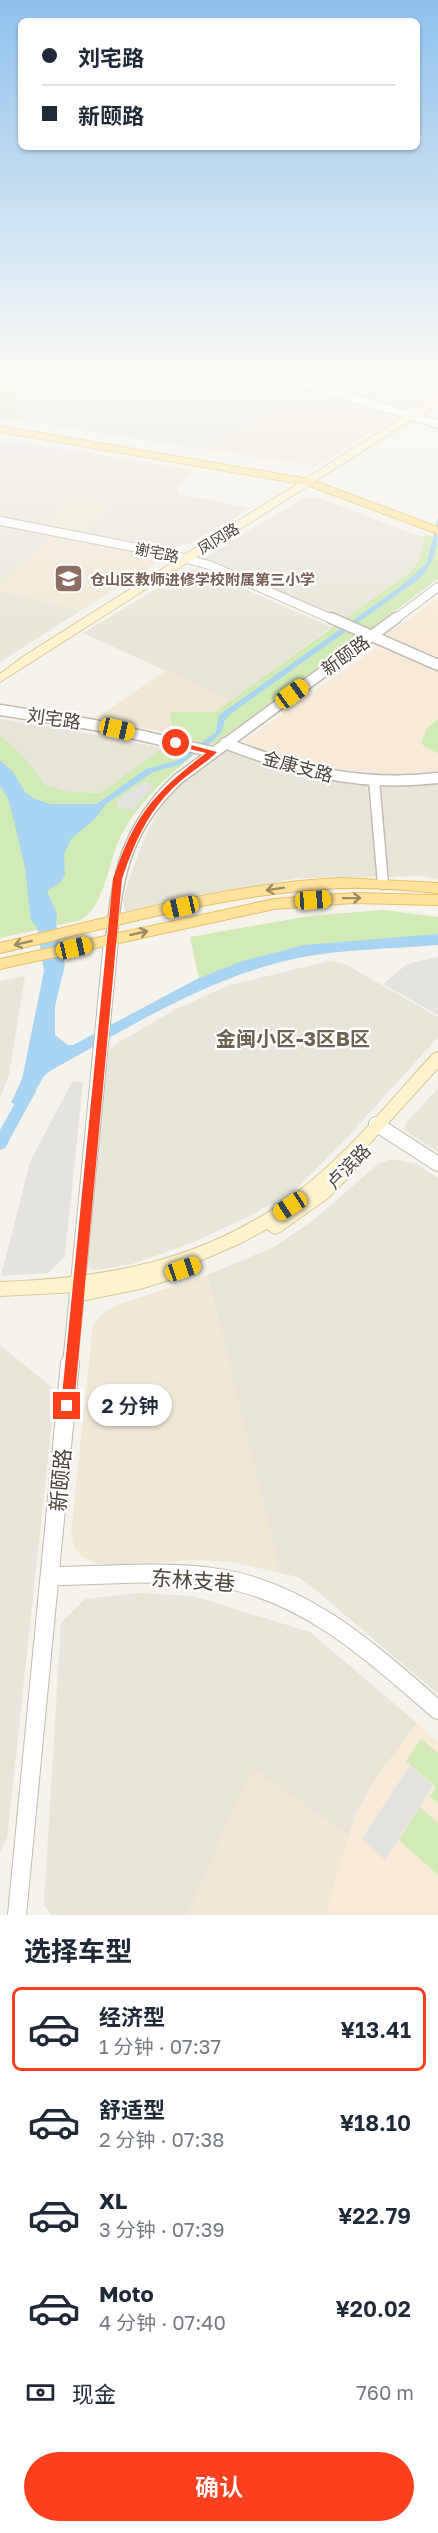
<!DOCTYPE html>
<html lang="zh">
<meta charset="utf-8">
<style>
body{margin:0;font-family:"Golos Text","Noto Sans SC",sans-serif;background:#f2f2f3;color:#1f2937;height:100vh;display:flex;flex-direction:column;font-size:22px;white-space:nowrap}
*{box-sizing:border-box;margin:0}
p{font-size:20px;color:#747a83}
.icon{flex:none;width:33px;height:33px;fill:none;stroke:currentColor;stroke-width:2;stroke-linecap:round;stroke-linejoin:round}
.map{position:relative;height:1915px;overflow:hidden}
.drawer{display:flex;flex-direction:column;background:#fff;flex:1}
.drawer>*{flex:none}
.guide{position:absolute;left:18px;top:18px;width:402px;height:132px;border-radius:9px;box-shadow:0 2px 4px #0004;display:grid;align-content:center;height:132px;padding:0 24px;background:#fff}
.end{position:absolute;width:27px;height:27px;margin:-14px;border:8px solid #fc3f1d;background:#fff;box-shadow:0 0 0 3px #fff}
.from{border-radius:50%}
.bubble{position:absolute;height:42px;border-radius:21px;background:#fff;box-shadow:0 2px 4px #0004;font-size:20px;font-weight:600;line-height:42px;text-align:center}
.car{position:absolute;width:18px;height:36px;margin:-18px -9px;border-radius:8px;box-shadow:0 0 4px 2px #0007;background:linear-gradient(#f5c518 24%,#345 0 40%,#f5c518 0 76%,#345 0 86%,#f5c518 0)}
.guide b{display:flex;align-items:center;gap:21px;height:57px;font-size:22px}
.guide b+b{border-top:2px solid #e0e1e3}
.guide i{width:15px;height:15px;background:#1f2937}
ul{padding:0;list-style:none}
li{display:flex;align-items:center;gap:18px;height:84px;margin:0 12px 9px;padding:0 12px;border:3px solid transparent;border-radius:9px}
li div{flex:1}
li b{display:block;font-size:22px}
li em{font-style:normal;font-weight:600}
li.active{border-color:#fc3f1d}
li>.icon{width:54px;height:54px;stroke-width:1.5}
h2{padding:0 24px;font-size:27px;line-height:72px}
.pay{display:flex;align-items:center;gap:15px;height:66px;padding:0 24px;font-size:22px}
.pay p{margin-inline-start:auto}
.button{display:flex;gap:12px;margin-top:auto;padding:12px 24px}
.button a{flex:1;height:69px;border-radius:36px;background:#fc3f1d;color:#fff;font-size:24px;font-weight:600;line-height:69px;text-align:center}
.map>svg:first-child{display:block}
.residential{fill:#eae5da}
.commercial{fill:#f7ead8}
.education{fill:#efe8d6}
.green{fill:#d2eab5}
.parking{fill:#e5e3e0}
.water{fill:#a9d4f2}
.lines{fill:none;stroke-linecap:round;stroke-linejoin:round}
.river{fill:#a9d4f2;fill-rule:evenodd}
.tertiary-far3-casing{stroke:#c2bbae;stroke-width:10}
.tertiary-far2-casing{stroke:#c2bbae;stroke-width:13}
.tertiary-far1-casing{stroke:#c2bbae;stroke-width:16}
.tertiary-casing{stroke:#c2bbae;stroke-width:20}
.secondary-casing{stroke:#d6c79b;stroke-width:2}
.primary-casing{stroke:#e6c16a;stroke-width:2}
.tertiary-far3{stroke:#fff;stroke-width:8}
.tertiary-far2{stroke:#fff;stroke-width:10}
.tertiary-far1{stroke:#fff;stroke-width:14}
.tertiary{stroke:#fff;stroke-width:18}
.secondary{fill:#fff3cd;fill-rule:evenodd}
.primary{fill:#ffe39c;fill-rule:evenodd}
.oneway{stroke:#9c8c66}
.route{fill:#fc3f1d}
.labels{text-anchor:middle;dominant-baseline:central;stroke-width:4.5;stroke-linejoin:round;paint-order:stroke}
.far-street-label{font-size:15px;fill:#4b4439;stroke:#fff}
.far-education-label{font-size:15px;font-weight:bold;fill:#785e54;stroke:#fff;text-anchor:start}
.street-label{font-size:18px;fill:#4b4439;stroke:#fff}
.neighbourhood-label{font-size:20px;font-weight:bold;fill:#6e6250;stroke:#fff}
.near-street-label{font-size:21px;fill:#4b4439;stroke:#fff}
</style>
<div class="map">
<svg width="438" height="1915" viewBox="0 0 438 1915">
<rect width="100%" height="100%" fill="#f6f3ec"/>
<!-- residential -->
<path class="residential" d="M8,372H257L308,388L202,449L23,421Z
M275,372H438V390L414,406L399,408Z
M0,441H15L193,470L177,488L179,494L251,508L191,543L170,548L84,533L109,506L72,499L47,526L0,518Z
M305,497H316L422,537L424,541L419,561L409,573L344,619L203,559Z
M0,526L53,536L0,585Z
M189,569L204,571L331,627L231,701L83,633Z
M0,590L80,611L0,662Z
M0,719L64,729L162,748L100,793L65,791L45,786L41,781L24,757L0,735Z
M225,751H233L294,773L367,783L377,877L297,878L126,914L123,901L131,873L148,830L164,802L194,772Z
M438,781V879L422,876L389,877L381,787L385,783Z
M329,961L345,964L438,1017V1037L345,1140L299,1186L252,1215L192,1243L132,1264L95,1270L86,1266L105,1056L114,1045L176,1009L230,985Z
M25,976L9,1074L0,1099V981Z
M438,1088V1152L404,1130L406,1123Z
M391,1159L417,1164L438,1178V1694L318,1592L298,1577L280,1573L207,1275L274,1247L311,1222L378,1164Z
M0,1345L53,1388L54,1403L7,1838L0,1853Z
M138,1593L193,1596L310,1632L417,1723L374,1781L355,1816L349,1836L252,1769L188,1915H52L44,1905L61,1623L85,1599Z"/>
<!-- commercial -->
<path class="commercial" d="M438,598V658L386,635Z
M376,648L393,652L438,671V771L395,774L301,765L245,746L246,739Z
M417,1723L438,1742V1915H325L355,1816L374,1781Z"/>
<!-- education -->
<path class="education" d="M308,388L389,413L391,419L316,466L202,449Z
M72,499L109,506L84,533L47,526Z
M53,536L144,554L152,558L153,564L146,571L80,611L0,590V585Z
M165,671L231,701L215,712H171L173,734L96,718Z
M207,1275L280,1573L232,1562L189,1560L123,1565L98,1564L83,1557L74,1548L71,1533L93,1324L106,1311L120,1304Z
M252,1768L349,1836L325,1915H188Z"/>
<!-- green -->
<path class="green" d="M0,372H8L23,421L0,417Z
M426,534L438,539V579L370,629L344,619L409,573L419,561L424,541L422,537Z
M334,626L359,637L214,744L209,745L173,734L170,712H215Z
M438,719V753L425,747L421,743L427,728Z
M0,735L24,757L45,785L65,791L100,793L162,748L193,756C166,777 141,800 124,830C108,857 107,904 81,920L0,938Z
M383,910L438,917V935L360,943L199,979L190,937L309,916Z
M421,1739L438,1753V1803L430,1796L436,1787L406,1761Z
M420,1807L438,1823V1875L399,1840Z"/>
<!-- parking -->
<path class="parking" d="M145,781L153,786L133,810L117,807V800Z
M438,957V1015L383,984L407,964Z
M72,1082H83L65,1256L48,1273L1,1276L30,1162Z
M410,1765L433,1786L385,1860L362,1838Z"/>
<!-- water -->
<path class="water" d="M438,516C438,543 438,559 419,579L229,715L224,722L222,731L214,740L179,765L153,772L106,804L94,820L71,839L64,855L65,875L61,882L47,891L57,914L56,924L65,965L55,1006V1035L68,1045H73L197,979L242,961L304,945L438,934V945C393,949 341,949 298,958C207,977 130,1027 50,1071L44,1076L26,1107L11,1103L22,1079L44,971L37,927L31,921L25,868L16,829L8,798L0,786V760L13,772L25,792L35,799L50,804H97L146,769L176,761L216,732L219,716L222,713L400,587L427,563Z"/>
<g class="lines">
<!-- river -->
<path class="river" d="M29,1085L34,1087L36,1091L5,1148L0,1150V1130L24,1087Z"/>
<defs>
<path id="tertiary-far3" d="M265,372L438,424
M0,521L169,554L209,565L334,620
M394,620L438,587"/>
<path id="tertiary-far2" d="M331,618L438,665
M0,710L95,725L213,752
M225,743C297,771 360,787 438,778
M374,780L383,884
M111,943C117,874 126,828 178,779L396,618"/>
<path id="tertiary-far1" d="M376,1124L438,1164
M70,1365L111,941"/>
<path id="tertiary" d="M51,1576C106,1576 164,1569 219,1578C307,1592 373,1654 438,1710
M17,1915L70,1363"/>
<path id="secondary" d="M435,397H438V403L0,682V674L24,656Z
M438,1052V1068L352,1163L356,1168L353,1173L328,1198L280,1232L274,1234L267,1229L239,1244L195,1263L197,1267L195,1272L140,1289L86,1300L80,1298L78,1292L0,1296V1282C116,1278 217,1258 310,1182C356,1144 393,1097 433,1054Z"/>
<path id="primary" d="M0,426L309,479L438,527V534L307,485L0,432Z
M342,878L438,883V893C400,889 362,886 324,889C214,896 107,929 0,953V943C113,917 226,883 342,878Z
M353,893L438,895V905L353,903L274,909L0,969V959L274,899Z"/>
</defs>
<!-- tertiary-far3 casing -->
<use href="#tertiary-far3" class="tertiary-far3-casing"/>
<!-- tertiary-far2 casing -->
<use href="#tertiary-far2" class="tertiary-far2-casing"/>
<!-- tertiary-far1 casing -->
<use href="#tertiary-far1" class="tertiary-far1-casing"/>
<!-- tertiary casing -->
<use href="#tertiary" class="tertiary-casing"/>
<!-- secondary casing -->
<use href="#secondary" class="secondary-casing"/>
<!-- primary casing -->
<use href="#primary" class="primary-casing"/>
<!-- tertiary-far3 -->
<use href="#tertiary-far3" class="tertiary-far3"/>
<!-- tertiary-far2 -->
<use href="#tertiary-far2" class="tertiary-far2"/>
<!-- tertiary-far1 -->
<use href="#tertiary-far1" class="tertiary-far1"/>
<!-- tertiary -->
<use href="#tertiary" class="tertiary"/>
<!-- secondary -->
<use href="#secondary" class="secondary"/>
<!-- primary -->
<use href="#primary" class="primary"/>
</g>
<!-- one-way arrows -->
<defs><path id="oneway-shaft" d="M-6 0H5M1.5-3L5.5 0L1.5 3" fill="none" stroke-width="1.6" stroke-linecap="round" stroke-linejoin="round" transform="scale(1.5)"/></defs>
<g class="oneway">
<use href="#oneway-shaft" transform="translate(275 889) rotate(171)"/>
<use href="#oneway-shaft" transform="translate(352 898) rotate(-1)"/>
<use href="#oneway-shaft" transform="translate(139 933) rotate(-13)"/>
<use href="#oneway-shaft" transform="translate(23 943) rotate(167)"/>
</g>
<!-- sky -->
<linearGradient id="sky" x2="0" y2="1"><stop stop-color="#8fc1ec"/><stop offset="0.58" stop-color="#fbfaf6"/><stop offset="1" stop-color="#fbfaf6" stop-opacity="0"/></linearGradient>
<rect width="438" height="640" fill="url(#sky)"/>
<!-- route -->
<path class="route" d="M176,741L217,752C204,765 187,774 174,787C147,813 134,844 122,879L74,1406L72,1410L67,1412L63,1410L61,1406L113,879C135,814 153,794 206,753L173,745L172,743Z"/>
<!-- icons -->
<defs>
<symbol id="school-square" viewBox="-11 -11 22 22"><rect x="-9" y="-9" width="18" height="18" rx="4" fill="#8d6e63" stroke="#fff"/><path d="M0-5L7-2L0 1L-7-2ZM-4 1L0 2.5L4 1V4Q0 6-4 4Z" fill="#fff"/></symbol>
</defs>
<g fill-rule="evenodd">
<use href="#school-square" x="52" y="562" width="33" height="33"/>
</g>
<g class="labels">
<!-- far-street labels -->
<g class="far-street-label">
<text transform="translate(218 538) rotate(-31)">凤冈路</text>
<text transform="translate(157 552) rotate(12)">谢宅路</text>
</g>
<!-- far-education labels -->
<g class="far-education-label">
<text x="90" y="579">仓山区教师进修学校附属第三小学</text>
</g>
<!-- street labels -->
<g class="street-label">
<text transform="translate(345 655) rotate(-36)">新颐路</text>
<text transform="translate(54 718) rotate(8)">刘宅路</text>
<text transform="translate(298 766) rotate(15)">金康支路</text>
<text transform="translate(348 1166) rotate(-46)">卢滨路</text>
</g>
<!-- neighbourhood labels -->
<g class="neighbourhood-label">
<text x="293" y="1038">金闽小区-3区B区</text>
</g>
<!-- near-street labels -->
<g class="near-street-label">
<text transform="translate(60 1480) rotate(-85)">新颐路</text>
<text transform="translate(193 1580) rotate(4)">东林支巷</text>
</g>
</g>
</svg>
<i class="end from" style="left:176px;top:743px"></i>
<i class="end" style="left:67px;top:1406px"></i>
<div class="bubble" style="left:88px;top:1384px;width:84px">2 分钟</div>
<i class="car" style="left:292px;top:694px;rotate:54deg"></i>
<i class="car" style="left:117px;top:729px;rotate:103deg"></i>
<i class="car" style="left:313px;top:900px;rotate:86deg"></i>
<i class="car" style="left:181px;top:907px;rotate:257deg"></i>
<i class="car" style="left:74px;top:948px;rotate:77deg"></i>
<i class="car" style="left:290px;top:1206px;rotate:237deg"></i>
<i class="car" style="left:183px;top:1269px;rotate:71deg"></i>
<div class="guide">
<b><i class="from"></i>刘宅路</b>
<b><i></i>新颐路</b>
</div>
</div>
<section class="drawer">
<h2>选择车型</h2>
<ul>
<li class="active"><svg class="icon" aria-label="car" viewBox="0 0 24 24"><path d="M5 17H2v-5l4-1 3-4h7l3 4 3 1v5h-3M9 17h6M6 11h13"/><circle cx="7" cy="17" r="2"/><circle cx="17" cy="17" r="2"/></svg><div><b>经济型</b><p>1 分钟 · 07:37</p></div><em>¥13.41</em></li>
<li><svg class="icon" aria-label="car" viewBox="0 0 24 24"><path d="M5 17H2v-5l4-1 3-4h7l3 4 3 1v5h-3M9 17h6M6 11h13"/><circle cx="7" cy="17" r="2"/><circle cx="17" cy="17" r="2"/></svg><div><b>舒适型</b><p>2 分钟 · 07:38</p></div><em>¥18.10</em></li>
<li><svg class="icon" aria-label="car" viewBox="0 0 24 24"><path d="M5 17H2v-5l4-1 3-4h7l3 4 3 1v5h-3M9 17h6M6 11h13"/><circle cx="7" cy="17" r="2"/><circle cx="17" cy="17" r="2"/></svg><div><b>XL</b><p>3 分钟 · 07:39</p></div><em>¥22.79</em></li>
<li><svg class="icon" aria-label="car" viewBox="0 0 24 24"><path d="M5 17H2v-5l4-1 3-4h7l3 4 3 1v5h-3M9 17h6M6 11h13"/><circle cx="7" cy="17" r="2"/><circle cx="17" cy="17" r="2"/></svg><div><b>Moto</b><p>4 分钟 · 07:40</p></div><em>¥20.02</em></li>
</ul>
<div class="pay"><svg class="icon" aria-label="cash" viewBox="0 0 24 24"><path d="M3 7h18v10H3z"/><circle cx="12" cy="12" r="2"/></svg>现金<p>760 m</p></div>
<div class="button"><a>确认</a></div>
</section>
